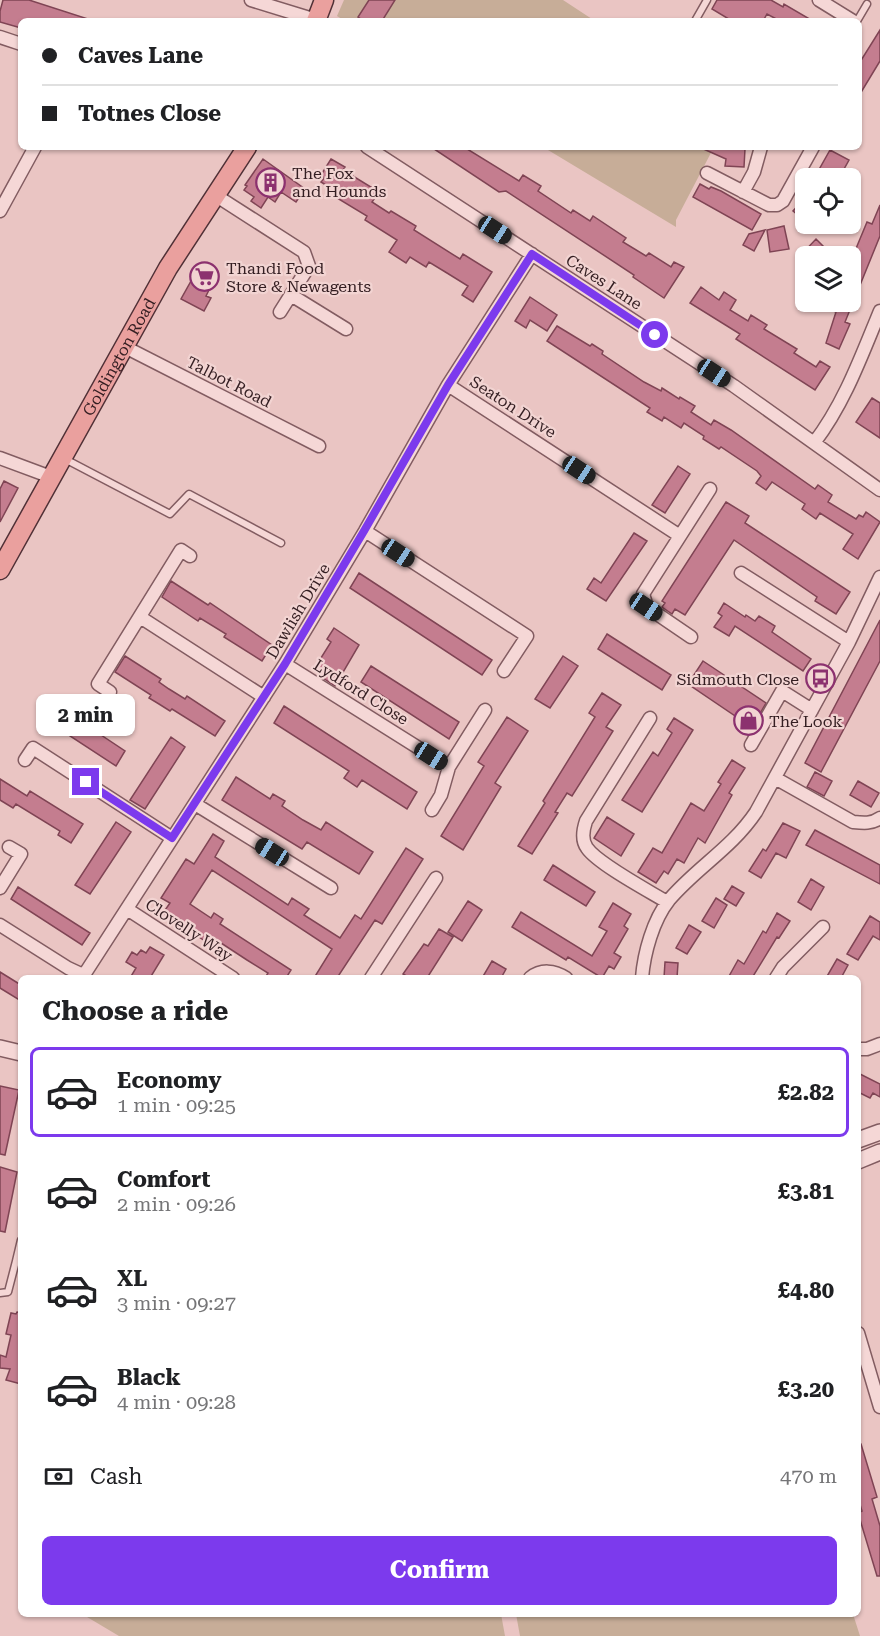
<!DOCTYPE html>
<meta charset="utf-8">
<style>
body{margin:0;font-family:"Roboto Serif",serif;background:#f2f2f2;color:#202124;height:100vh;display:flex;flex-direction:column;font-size:22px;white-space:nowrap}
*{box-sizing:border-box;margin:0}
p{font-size:20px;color:#757577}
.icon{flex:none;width:33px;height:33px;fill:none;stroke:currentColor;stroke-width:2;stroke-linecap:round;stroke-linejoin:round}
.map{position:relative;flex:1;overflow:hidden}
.details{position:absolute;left:18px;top:975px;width:843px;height:642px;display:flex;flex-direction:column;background:#fff;border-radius:9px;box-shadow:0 2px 4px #0004}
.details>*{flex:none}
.hud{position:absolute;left:18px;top:18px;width:844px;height:132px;border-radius:9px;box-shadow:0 2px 4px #0004;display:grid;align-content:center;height:132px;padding:0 24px;background:#fff}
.controls{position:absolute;left:795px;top:168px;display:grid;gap:12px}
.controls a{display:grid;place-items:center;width:66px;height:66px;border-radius:9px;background:#fff;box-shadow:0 2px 4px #0004;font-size:30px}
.end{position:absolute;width:27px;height:27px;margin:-14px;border:8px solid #7c3aed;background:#fff;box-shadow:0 0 0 3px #fff}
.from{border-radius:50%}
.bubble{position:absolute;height:42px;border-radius:9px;background:#fff;box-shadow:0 2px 4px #0004;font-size:20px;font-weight:700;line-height:42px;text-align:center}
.car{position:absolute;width:18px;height:36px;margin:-18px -9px;border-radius:8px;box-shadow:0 0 4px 2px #0007;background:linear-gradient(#222 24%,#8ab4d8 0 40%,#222 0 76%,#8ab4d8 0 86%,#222 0)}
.hud b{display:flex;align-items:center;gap:21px;height:57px;font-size:22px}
.hud b+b{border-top:2px solid #e0e0e0}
.hud i{width:15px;height:15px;background:#202124}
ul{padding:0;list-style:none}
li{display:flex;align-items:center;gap:18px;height:90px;margin:0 12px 9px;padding:0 12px;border:3px solid transparent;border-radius:9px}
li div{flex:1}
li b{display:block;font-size:22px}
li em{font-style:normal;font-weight:700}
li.active{border-color:#7c3aed}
li>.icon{width:54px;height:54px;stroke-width:1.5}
h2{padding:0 24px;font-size:27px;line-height:72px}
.pay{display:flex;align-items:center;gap:15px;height:66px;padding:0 24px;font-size:22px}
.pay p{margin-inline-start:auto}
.action{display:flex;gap:12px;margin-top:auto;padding:12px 24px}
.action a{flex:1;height:69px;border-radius:9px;background:#7c3aed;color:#fff;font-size:24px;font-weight:700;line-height:69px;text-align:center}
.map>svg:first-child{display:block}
.green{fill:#c7ad98}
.building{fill:#c47d8f;stroke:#7f4454;stroke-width:1.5}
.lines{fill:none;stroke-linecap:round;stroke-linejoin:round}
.service-casing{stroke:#825c61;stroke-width:9}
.minor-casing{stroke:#825c61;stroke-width:15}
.tertiary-casing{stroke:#825c61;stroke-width:18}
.primary-casing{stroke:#503036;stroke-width:21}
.service{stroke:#f5d7d6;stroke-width:6}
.minor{stroke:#f5d7d6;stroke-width:12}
.tertiary{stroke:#f5d7d6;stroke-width:15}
.primary{stroke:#eaa09e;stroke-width:18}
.route{stroke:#7c3aed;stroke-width:8}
.labels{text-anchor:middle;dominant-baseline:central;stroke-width:4.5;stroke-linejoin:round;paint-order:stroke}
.poi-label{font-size:16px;fill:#341e22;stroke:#f2d4d2;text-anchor:start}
.street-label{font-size:16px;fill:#341e22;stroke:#f2d4d2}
</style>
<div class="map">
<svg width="880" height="1636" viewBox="0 0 880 1636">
<rect width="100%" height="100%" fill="#eac5c3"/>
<!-- green -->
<path class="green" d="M344,0H563L595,21H345L337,16Z
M543,147H714L676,220V227Z
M82,1614H501L505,1636H119Z
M516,1614H853L860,1636H520Z"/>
<!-- building -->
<path class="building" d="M3,0H29L88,19V21H21V28L0,22V11Z
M369,0H395L382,21H364L358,17Z
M717,0H771L783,7L784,4L813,21H780L767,14L763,21H732L712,9Z
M880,30V61L860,94V62Z
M431,147H464L519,181L523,175L541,186L538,191L571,213L573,210L590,221L593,216L626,238L623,242L646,256L649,253L671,267L674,262L684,267L664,298L633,277L634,275L506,191L499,192Z
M699,147L745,149L744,167L725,166L726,159Z
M830,150L849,160L839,178H823L816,175Z
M263,159L305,189L296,202L281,192L275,202L268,197L261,208L251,201L254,197L244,190L247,186L245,185Z
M331,159L345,167L343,170L379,192L372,202L389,213L391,211L416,226L414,230L460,259L463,254L492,272L473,302L462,295L468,286L447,273L429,262L426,267L410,257L406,263L389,252L397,240L365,220L367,216L332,195L334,190L321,182L324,178L321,175Z
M700,184L709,189L711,187L721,191L761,214L752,230L693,197Z
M806,197V222L793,211Z
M880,205V236L845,322L850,324L839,349L826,343L836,312L831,310L835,302H850V263L867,222L872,224Z
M784,226L789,249L770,252L767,230Z
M765,230L754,251L743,245L749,234Z
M816,239L826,249L819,256H800Z
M200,265L217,274L206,296L211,298L204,311L181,299Z
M701,287L719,300L724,292L736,300L730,310L748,321L751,315L767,325L764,329L797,349L794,353L816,367L820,361L830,367L815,390L736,339L740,334L690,303Z
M530,297L557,315L547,331L530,320L526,328L515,321Z
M557,326L590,346L592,344L603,351L602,354L644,382L661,391L662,388L679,399L680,397L695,406L691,412L711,425L714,420L731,430L815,489L818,485L832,495L828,502L856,519L859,515L863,517L866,512L880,522L858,559L843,549L853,534L820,513L816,519L802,509L805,504L772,482L766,490L756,483L761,476L757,471L721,447L719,449L703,439L704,436L684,423L681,428L664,417L662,421L647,412L650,408L547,341Z
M872,398L880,403V438L856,422Z
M678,466L690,474L665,513L652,505Z
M4,481L18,488L0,522V489Z
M726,502L749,516L745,523L850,592L836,614L815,601L817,597L734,540L685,615L675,609L672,614L662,607L665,603L662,601Z
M634,533L647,541L606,601L587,589L594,578L601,583Z
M359,573L492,660L482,675L350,588Z
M171,581L208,605L210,603L272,645L262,661L224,637L226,634L200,618L198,621L162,597Z
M724,603L745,617L746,615L755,621L759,616L775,626L772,632L811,659L803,671L735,626L729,636L714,627L722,616L718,613Z
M880,620V661L821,772L805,763Z
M334,628L359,645L335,686L323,678L325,676L314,669L331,642L327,639Z
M607,634L671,675L662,690L598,649Z
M125,656L161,679L159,682L169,689L185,699L187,696L225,721L215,736L172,709L170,711L159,704L149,698L151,695L115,672Z
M563,656L578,666L550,708L535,699Z
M703,661L766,703L750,731L736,722L738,718L688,684Z
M371,666L459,722L449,739L361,682Z
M602,693L621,705L606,727L613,731L572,796L567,793L555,812L558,813L532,854L518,846L545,803L543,801L595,717L589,713Z
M50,701L125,751L116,766L41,717Z
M284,706L417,792L407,809L362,780L357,787L344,778L349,771L274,723Z
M507,717L528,731L495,783L501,787L463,850L441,836L484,766L478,762Z
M674,718L693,730L642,812L622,800L653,752L658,756L672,733L667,729Z
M171,737L185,747L145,809L130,800Z
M732,760L745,768L729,793L732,795L705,843L698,838L684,863L677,859L668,874L664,871L656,883L638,872L653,848L662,853L691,803L704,811L721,784L718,782Z
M815,772L832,781L824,796L807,787Z
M236,777L270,799L273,794L285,801L282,806L303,820L321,830L326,822L373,852L359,874L307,842L302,849L222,800Z
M0,779L27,796L30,791L83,824L71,843L58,835L60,831L16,804L13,808L0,800Z
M858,781L879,793L871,807L850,795Z
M607,817L634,834L621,856L594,838Z
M116,822L131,832L90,894L75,885Z
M783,823L800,831L786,858L776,853L761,878L749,871L763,849L766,851Z
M815,830L880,865V884L806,845Z
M213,834L224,841L215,857L288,905L292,898L309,909L304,915L340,938L355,915L361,919L406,848L423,859L382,924L375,920L337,978H314L332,949L212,870L190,904L211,918L214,913L223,919L220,924L291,970L286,978H265L268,973L247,960L212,937L208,943L163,913L170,903L161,898L186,859L194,864Z
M553,865L595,892L586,906L544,880Z
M811,879L824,887L811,910L798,902Z
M732,886L744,893L736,906L724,899Z
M18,887L90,933L82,945L11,899Z
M716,898L727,905L714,928L702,921Z
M468,901L482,910L462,941L448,932Z
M613,903L631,914L624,926L628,929L614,953L621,957L614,969L609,966L602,978L568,957L566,960L512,927L521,912L592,956L607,931L599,927Z
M777,913L790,921L779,938L777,937L752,978H728L738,960L744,964L763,931L766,933Z
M870,916L880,922V940L873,936L858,960L847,954Z
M689,925L701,932L687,954L676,948Z
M439,929L453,937L427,978H410L403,974L424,944L428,946Z
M150,947L164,955L150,978H130L136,968L126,962L132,952L137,955L141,950L146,953Z
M837,959L848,965L841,978H826Z
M492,961L506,969L501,978H482Z
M665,962L678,963L677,978H664Z
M0,972L21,985V1001L0,988Z
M858,1073L880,1084V1097L873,1093L870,1098L858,1092Z
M0,1086L19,1090L5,1155L0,1154Z
M0,1167L17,1172L5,1232L0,1231Z
M17,1312L21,1313V1384L6,1380L10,1369L0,1368V1355L6,1357L11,1335L6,1334L11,1313L16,1314Z
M858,1444H861L877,1497L872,1499L880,1526V1576H877L858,1513L862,1511L858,1498Z"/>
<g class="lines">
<defs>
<path id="service" d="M695,21L707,0
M857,21L867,4
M65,459L170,514L189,494L281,543
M21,1240L16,1261L21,1263
M0,1293L8,1292L16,1261"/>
<path id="minor" d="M251,0L316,20
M819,0L853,21
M0,37L21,44
M367,147L734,386L880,490
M707,173L769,205H777L783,201L813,147
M743,192L754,172L761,147
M215,195L304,252L309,266L280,312
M0,211L35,147
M291,295L346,329
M123,346L319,446
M448,385L680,536
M814,443C844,404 861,357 880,311
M0,458L51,477
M365,531L527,636L504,671
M741,573L849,642
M140,617L264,697
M691,637L647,607L643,594L710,489
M285,664L449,767
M110,692L98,684L181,550L190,556
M650,718L586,821C583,830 581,840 587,848C598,864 649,891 667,902
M751,745L782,691L812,710
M25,760L33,748L172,838
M775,778L853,822C863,823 872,824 880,818
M195,804L331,888
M432,810L441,795L449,767L485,710
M0,888L21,854L9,847
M127,909L233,978
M0,925L68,968L83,975
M82,978L285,664L365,531L448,385L532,254
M371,978L436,878
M530,978C541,969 554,970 566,978
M642,978C644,953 653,920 669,900C696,868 732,848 756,812L849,642L880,577
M776,978L783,967L823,927
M858,1049H867L880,1044
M858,1333L880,1407"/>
<path id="tertiary" d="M0,1048L21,1053
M858,1140L880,1132
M858,1161L880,1152"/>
<g id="primary">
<path d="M316,21L324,0"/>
<path id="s1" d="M0,570L168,268L247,147"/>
</g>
</defs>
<!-- service casing -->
<use href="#service" class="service-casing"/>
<!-- minor casing -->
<use href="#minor" class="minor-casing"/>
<!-- tertiary casing -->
<use href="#tertiary" class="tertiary-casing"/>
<!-- primary casing -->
<use href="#primary" class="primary-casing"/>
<!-- service -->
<use href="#service" class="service"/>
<!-- minor -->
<use href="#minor" class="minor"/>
<!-- tertiary -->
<use href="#tertiary" class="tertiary"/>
<!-- primary -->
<use href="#primary" class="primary"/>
</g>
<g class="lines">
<!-- route -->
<path class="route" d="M86,782L172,838L285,664L364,531L448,385L532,254L655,335"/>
</g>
<!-- icons -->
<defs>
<symbol id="building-ring" viewBox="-11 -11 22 22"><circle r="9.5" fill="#f2d4d2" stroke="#8c316f" stroke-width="1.5"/><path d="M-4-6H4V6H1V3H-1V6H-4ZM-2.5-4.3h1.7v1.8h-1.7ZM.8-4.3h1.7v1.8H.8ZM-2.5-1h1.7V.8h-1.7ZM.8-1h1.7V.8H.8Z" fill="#8c316f"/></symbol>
<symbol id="supermarket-ring" viewBox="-11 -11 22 22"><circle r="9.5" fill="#f2d4d2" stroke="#8c316f" stroke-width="1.5"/><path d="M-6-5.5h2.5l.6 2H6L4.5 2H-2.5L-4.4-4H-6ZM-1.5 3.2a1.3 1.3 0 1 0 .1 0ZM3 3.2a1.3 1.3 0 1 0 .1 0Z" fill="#8c316f"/></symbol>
<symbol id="bus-ring" viewBox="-11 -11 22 22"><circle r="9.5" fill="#f2d4d2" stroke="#8c316f" stroke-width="1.5"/><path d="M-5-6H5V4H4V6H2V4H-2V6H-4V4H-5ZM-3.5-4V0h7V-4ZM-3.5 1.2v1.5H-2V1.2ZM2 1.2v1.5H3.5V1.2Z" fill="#8c316f"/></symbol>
<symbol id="shop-ring" viewBox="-11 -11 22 22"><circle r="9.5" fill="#f2d4d2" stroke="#8c316f" stroke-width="1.5"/><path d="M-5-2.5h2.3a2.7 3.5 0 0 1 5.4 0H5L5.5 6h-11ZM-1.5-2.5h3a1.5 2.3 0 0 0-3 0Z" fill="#8c316f"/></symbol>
</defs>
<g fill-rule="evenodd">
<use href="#building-ring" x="254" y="166" width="33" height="33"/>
<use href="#supermarket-ring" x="188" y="260" width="33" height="33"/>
<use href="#bus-ring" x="804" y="662" width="33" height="33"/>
<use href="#shop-ring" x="732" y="704" width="33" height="33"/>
</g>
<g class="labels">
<!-- poi labels -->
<g class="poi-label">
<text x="292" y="173">The Fox<tspan x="292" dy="18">and Hounds</tspan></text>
<text x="226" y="268">Thandi Food<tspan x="226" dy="18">Store &amp; Newagents</tspan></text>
<text x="799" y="679" text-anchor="end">Sidmouth Close</text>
<text x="769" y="721">The Look</text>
</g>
<!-- street labels -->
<g class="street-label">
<text transform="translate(604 282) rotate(33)">Caves Lane</text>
<text stroke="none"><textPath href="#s1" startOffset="244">Goldington Road</textPath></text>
<text transform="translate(229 382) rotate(27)">Talbot Road</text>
<text transform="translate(513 407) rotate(33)">Seaton Drive</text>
<text transform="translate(298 611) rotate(-59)">Dawlish Drive</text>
<text transform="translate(361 692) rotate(32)">Lydford Close</text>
<text transform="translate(189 930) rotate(33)">Clovelly Way</text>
</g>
</g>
</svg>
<div class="controls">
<a><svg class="icon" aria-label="locate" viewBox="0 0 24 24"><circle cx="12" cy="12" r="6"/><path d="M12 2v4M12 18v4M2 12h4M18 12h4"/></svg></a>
<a><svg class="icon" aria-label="layers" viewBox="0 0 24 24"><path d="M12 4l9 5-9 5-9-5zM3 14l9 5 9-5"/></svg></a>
</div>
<i class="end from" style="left:655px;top:335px"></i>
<i class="end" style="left:86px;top:782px"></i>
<div class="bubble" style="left:36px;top:694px;width:99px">2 min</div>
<i class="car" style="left:495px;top:230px;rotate:123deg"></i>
<i class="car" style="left:714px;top:373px;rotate:123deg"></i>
<i class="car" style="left:579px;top:470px;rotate:123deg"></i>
<i class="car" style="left:398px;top:553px;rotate:123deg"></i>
<i class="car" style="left:646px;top:607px;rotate:124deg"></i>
<i class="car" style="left:431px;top:756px;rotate:122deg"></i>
<i class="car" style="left:272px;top:852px;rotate:302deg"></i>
<div class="hud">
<b><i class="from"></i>Caves Lane</b>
<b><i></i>Totnes Close</b>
</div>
<section class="details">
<h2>Choose a ride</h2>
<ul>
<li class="active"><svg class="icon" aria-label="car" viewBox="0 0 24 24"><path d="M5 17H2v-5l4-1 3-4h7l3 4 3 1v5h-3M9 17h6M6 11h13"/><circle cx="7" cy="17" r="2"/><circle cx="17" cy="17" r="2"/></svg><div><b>Economy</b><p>1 min · 09:25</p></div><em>£2.82</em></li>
<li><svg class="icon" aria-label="car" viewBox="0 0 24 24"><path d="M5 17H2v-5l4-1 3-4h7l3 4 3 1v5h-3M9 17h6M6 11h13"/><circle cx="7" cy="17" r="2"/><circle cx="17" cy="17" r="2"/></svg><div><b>Comfort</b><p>2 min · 09:26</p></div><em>£3.81</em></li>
<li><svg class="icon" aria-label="car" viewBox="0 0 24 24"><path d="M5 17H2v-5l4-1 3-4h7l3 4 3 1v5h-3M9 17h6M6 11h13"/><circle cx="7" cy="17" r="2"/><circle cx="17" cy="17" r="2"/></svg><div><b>XL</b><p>3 min · 09:27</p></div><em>£4.80</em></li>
<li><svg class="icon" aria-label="car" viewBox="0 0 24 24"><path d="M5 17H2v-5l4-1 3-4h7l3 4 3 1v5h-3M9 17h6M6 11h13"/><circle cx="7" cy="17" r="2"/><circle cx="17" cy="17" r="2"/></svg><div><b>Black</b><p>4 min · 09:28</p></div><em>£3.20</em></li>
</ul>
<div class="pay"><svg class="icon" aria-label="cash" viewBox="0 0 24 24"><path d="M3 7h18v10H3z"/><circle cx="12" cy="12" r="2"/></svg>Cash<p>470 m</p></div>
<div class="action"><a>Confirm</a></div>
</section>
</div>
